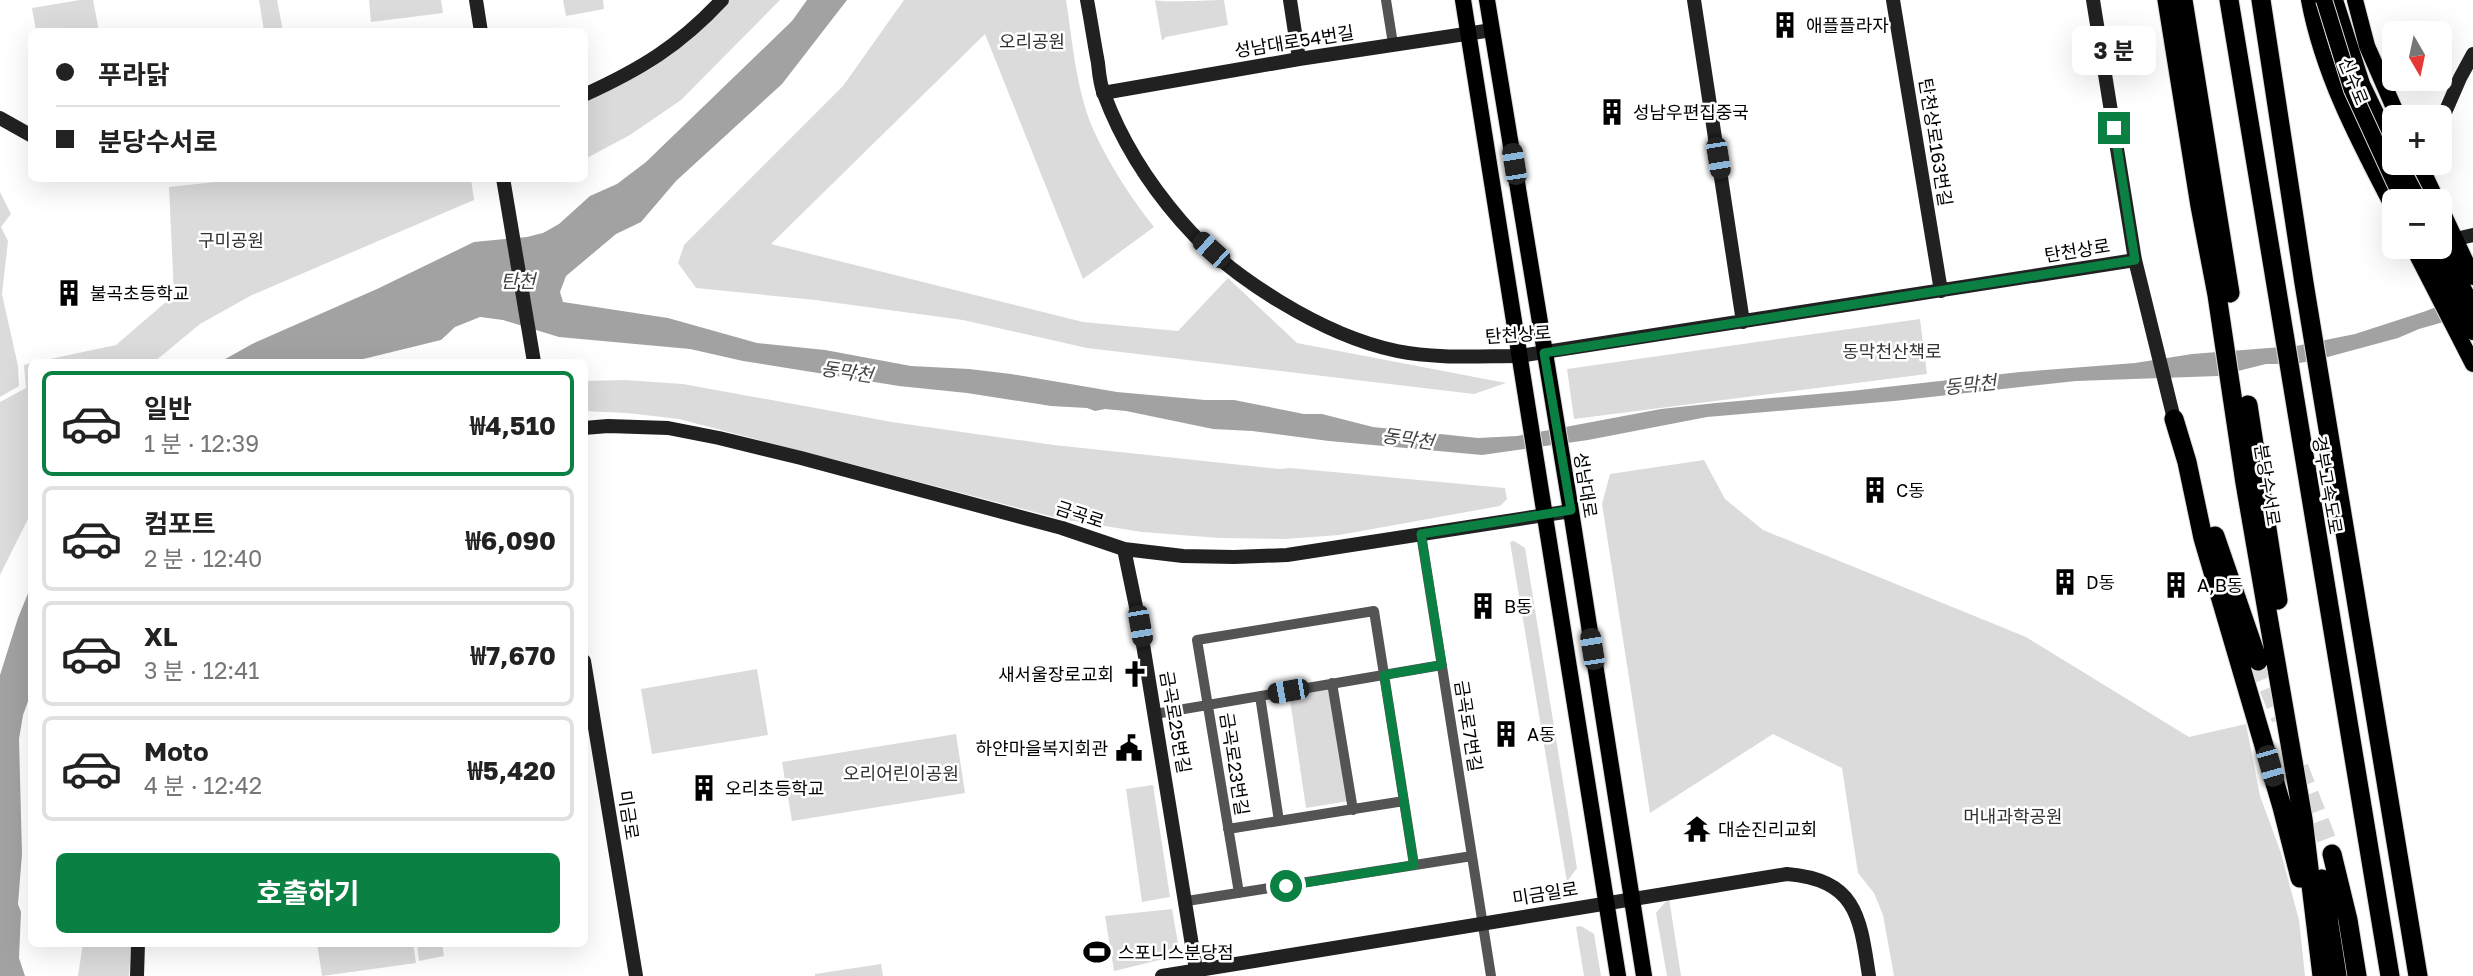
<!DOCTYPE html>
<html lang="ko">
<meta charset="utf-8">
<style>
body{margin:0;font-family:"Golos Text","Noto Sans KR",sans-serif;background:#f6f6f6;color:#222;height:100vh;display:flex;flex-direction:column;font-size:26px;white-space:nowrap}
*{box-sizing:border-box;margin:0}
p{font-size:23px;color:#767676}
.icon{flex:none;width:38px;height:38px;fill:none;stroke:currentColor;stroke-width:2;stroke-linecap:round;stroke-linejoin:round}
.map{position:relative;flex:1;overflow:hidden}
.drawer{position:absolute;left:28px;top:359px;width:560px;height:588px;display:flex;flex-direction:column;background:#fff;border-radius:10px;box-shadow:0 7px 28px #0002}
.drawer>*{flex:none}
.top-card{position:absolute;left:28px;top:28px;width:560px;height:154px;border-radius:10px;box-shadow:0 7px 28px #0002;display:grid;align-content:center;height:154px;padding:0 28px;background:#fff}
.needle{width:46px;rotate:171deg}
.fabs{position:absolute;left:2382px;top:21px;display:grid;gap:14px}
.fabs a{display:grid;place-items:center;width:70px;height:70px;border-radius:10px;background:#fff;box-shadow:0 7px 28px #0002;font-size:35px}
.end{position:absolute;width:32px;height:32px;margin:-16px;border:9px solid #0b8043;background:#fff;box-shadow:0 0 0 4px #fff}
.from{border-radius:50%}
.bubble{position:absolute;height:49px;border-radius:10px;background:#fff;box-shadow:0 7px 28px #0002;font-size:23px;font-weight:700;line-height:49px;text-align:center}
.car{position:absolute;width:21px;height:42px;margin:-21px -10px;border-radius:9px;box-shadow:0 0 5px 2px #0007;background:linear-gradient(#222 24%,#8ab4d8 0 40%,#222 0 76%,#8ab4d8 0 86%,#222 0)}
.top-card b{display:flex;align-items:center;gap:24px;height:66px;font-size:26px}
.top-card b+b{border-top:2px solid #e0e0e0}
.top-card i{width:18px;height:18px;background:#222}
ul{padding:12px 0 0;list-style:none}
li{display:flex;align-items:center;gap:21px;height:105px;margin:0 14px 10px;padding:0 14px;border:4px solid #e0e0e0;border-radius:10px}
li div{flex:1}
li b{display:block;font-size:26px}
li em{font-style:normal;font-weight:700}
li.selected{border-color:#0b8043}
li>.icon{width:63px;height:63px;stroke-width:1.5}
.cta{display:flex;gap:14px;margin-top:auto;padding:14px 28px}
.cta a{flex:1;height:80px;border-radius:10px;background:#0b8043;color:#fff;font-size:28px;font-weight:700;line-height:80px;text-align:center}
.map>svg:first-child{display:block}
.green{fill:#dbdbdb}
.water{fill:#a2a2a2}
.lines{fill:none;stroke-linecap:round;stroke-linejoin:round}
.highway-tunnel{stroke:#d9d9d9;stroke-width:19;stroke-dasharray:19 10;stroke-linecap:butt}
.primary-casing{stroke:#dbdbdb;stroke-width:18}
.highway-casing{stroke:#dbdbdb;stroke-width:21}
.street{stroke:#545454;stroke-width:10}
.secondary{stroke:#212121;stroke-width:14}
.primary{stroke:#000;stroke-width:16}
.highway{stroke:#000;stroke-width:19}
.primary-bridge-casing{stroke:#dbdbdb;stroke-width:18;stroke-linecap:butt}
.primary-bridge{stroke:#000;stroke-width:16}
.route{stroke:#0b8043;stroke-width:9}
.labels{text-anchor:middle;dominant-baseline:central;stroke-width:5;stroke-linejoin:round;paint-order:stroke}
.poi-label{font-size:18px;fill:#000;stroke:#fff;text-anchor:start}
.park-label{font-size:18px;fill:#323232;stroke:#fff}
.street-label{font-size:18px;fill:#000;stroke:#fff}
.water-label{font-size:19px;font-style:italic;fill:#434343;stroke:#fff}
</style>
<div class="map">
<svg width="2473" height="976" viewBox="0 0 2473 976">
<rect width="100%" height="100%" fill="#fff"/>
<!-- green -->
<path class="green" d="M80,0H93L99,31H36L32,8Z
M259,0H277L283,31H264Z
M369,0H441L443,13L371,22Z
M563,0H603L604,9L566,16Z
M729,0H780L681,100L630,135L585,159V101L652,68L694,35Z
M904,0H1066C1073,44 1076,91 1094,131C1110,166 1131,198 1154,227L1083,279L985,34L771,244L1083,322L1178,331L1228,278L1297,343L1506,383L1474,394L1087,348L963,320L815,300L696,288L678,263L684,245L843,86Z
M1155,0C1162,3 1211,0 1224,0L1228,25L1166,37L1162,41Z
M243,179H471L474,200L252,295L200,324L154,362H36L116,345L174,295L169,187Z
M0,192L11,214L1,227L8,241L2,294L18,366L19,386L0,397Z
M1920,319L1927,374L1574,419L1567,369Z
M31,363V513L0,575V402L26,388L24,365Z
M625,380L683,384L892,422L1054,445L1280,469L1290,468L1505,488L1507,499L1500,506L1339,535L1285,539L1219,538L1142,532L1061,519L679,419L627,413L585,411L584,381Z
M1704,460L1725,499L1763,530L2026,637L2189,737L2246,724L2260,796L2281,853L2299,920L2305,976H1894L1883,915L1874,893L1858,873L1842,768L1773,734L1650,813L1602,504L1610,474Z
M1514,541L1525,548L1577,868L1567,882L1510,542Z
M757,669L768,735L652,754L641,689Z
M1330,686L1349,801L1306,808L1289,693Z
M956,734L965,793L792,821L782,762Z
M1153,785L1170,897L1142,902L1126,789Z
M1669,898L1681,976H1667L1656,913Z
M1172,909L1180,955L1114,971L1105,916Z
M1581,926L1594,934L1601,976H1584L1576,927Z
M83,943H131L129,976H78Z
M317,943H413L416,963L322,976Z
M417,943H442L444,956L419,961Z
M881,964L883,976H815V974Z"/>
<!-- water -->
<path class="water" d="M807,0H847L782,84L676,181L641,222L616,234L566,276L560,292L563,302L668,318L757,343L825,350L911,366L969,369L1011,374L1117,392L1205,400H1234L1304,414H1322L1373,427L1478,438L1517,436L1661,409L1716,403L1851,391L2020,372L2135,363L2192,354L2296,346L2355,334L2426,311L2473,292L2461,317L2419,329L2398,338L2324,358L2295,364H2266L2218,376L2076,381L1894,401L1707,417L1588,440L1482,455L1329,441L1252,431L1213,429L1126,411L1105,409L1095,411L1087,408L1051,406L967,393L899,386L743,361L690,349L559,337L503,320L480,317L455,327L441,340L351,362H220L252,344L377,289L474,242L527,237L543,233L559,224L590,196L617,184L646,162L792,21Z
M31,586V682L30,696L23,715L19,739L22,854L18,904L21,912L19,958L25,976H0V675L18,618Z"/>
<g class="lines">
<!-- highway-tunnel -->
<path class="highway-tunnel" d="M2258,661L2281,719
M2299,767L2332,854"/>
<defs>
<path id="primary" d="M1463,0L1618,976
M1487,0L1571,511L1644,976
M2309,0C2323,75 2359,142 2394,209
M2335,0L2362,84L2394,151
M2355,0L2367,46L2398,117
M2419,163L2437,201
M2440,207L2473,277
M2440,244L2473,307
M2413,247L2473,364
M2427,247L2473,332"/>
<path id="highway" d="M2167,0L2200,206L2217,295L2245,483L2303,819L2322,976
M2183,0L2230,293
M2229,0L2390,976
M2261,0L2304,283L2418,976
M2248,405L2278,600
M2174,419L2187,462L2203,538L2282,807L2300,878
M2215,536L2258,661
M2332,854L2348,920L2357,976
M2322,879L2337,976"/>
</defs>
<!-- primary casing -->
<use href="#primary" class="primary-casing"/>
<!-- highway casing -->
<use href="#highway" class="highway-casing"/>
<!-- street -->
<path class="street" d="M1386,0L1393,44
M1421,534L1491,976
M1332,683L1353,810
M1260,696L1279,821
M1155,714L1442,665
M1228,829L1404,801
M1239,893L1197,640L1374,611L1414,865
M1187,901L1472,856"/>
<!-- secondary -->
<path class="secondary" d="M476,0L481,32
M1087,0C1091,21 1094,42 1098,63C1099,73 1100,85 1104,94C1121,140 1149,184 1181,221C1229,277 1324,336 1397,351C1436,359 1479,356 1519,356L2135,260
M1290,0L1299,59
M1694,0L1743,322
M1893,0L1941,291
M2093,0L2135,260L2174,419
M1103,93L1299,59L1492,30
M584,95C641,69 679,46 722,0
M0,118L32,136
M2440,124L2460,78L2473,54
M503,178L534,362
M2447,241L2473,235
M584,428L608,426L668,428L719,438L801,458L1062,528L1124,549L1183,556L1234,557L1287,555L1571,511
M1124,549L1140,626L1197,976
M584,661L636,976
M137,976L138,943
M1162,976L1787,874C1857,880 1860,917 1869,976"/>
<!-- primary -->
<use href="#primary" class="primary"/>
<!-- highway -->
<use href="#highway" class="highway"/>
<defs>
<path id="primary-bridge" d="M2324,0L2352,90L2403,201
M2399,163L2419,201"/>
</defs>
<!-- primary-bridge casing -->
<use href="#primary-bridge" class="primary-bridge-casing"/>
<!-- primary-bridge -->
<use href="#primary-bridge" class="primary-bridge"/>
</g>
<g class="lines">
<!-- route -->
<path class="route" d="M1286,886L1414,865L1384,675L1442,665L1421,534L1571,510L1544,353L2135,260L2114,128"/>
</g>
<!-- icons -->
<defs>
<symbol id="building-bare" viewBox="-9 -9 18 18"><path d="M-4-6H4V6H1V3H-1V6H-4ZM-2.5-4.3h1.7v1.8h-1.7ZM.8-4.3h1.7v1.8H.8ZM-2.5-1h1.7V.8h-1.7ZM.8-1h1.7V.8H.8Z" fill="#000" stroke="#fff" stroke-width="2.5" paint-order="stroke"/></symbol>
<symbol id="church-bare" viewBox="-9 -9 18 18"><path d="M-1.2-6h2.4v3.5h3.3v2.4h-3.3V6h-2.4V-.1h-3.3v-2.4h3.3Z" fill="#000" stroke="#fff" stroke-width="2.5" paint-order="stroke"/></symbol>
<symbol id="civic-bare" viewBox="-9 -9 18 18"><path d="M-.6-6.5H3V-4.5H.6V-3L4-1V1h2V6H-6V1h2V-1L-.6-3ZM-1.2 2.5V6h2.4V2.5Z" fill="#000" stroke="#fff" stroke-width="2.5" paint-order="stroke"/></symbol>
<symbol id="temple-bare" viewBox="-9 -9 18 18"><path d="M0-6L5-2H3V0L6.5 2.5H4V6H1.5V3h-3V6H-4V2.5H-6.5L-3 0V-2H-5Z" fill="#000" stroke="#fff" stroke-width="2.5" paint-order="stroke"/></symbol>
<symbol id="stadium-bare" viewBox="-9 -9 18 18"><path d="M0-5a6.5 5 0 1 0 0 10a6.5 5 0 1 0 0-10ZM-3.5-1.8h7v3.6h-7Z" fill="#000" stroke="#fff" stroke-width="2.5" paint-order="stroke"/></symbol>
</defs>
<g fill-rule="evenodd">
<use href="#building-bare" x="1766" y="6" width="38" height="38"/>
<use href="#building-bare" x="1593" y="93" width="38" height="38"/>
<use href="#building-bare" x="50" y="274" width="38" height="38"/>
<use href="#building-bare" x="1856" y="471" width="38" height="38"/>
<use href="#building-bare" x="2046" y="563" width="38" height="38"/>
<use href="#building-bare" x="2157" y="566" width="38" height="38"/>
<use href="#building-bare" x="1464" y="587" width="38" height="38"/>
<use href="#church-bare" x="1116" y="655" width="38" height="38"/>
<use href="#building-bare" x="1487" y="715" width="38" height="38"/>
<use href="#civic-bare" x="1110" y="729" width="38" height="38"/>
<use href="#building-bare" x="685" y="769" width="38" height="38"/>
<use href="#temple-bare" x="1678" y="810" width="38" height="38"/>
<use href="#stadium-bare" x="1078" y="933" width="38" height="38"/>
</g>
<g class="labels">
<!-- poi labels -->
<g class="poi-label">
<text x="1806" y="25">애플플라자</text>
<text x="1633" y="112">성남우편집중국</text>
<text x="90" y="293">불곡초등학교</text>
<text x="1896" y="490">C동</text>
<text x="2086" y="582">D동</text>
<text x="2197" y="585">A,B동</text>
<text x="1504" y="606">B동</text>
<text x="1114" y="674" text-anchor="end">새서울장로교회</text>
<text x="1527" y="734">A동</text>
<text x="1108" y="748" text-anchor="end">하얀마을복지회관</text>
<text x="725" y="788">오리초등학교</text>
<text x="1718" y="829">대순진리교회</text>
<text x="1118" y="952">스포니스분당점</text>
</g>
<!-- park labels -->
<g class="park-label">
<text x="1032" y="41">오리공원</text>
<text x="231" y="240">구미공원</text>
<text x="1892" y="351">동막천산책로</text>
<text x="901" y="773">오리어린이공원</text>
<text x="2013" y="816">머내과학공원</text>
</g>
<!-- street labels -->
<g class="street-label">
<text transform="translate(1294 41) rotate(-9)">성남대로54번길</text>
<text transform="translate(2354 81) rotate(68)">신수로</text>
<text transform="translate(1936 142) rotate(81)">탄천상로163번길</text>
<text transform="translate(2077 250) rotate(-9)">탄천상로</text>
<text transform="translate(1518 334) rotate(-4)">탄천상로</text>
<text transform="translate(1586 485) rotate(81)">성남대로</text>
<text transform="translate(2268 485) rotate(81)">분당수서로</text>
<text transform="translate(2328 485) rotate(80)">경부고속도로</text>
<text transform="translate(1080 514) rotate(18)">금곡로</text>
<text transform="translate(1176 722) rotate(80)">금곡로25번길</text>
<text transform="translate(1469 726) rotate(81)">금곡로7번길</text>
<text transform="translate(1235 764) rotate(81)">금곡로23번길</text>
<text transform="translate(629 815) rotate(81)">미금로</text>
<text transform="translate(1545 893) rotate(-9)">미금일로</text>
</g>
<!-- water labels -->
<g class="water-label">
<text x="518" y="280">탄천</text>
<text transform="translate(847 371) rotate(8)">동막천</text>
<text transform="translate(1970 384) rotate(-6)">동막천</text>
<text transform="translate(1408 438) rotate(8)">동막천</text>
</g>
</g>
</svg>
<div class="fabs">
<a><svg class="needle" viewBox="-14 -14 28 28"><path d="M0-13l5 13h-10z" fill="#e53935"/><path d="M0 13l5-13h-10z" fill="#767676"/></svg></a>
<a>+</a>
<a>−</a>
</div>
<i class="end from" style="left:1286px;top:886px"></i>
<i class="end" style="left:2114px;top:128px"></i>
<div class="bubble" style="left:2072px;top:26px;width:84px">3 분</div>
<i class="car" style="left:1718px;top:158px;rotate:171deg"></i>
<i class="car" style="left:1514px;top:164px;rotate:351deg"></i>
<i class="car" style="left:1211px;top:250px;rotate:312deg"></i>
<i class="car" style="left:1140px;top:626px;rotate:170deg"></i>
<i class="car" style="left:1592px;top:649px;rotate:351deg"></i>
<i class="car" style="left:1288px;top:691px;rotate:260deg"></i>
<i class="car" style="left:2270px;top:766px;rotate:164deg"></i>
<div class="top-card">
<b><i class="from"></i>푸라닭</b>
<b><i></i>분당수서로</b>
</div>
<section class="drawer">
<ul>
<li class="selected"><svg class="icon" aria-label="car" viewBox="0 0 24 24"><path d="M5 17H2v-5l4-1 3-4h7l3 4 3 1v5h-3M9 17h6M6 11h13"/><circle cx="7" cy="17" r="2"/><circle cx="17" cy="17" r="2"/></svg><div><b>일반</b><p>1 분 · 12:39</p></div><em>₩4,510</em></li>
<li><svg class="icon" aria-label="car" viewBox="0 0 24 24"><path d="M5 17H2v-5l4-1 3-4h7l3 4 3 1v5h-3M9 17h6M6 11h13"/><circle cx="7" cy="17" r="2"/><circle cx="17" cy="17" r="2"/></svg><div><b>컴포트</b><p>2 분 · 12:40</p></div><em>₩6,090</em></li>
<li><svg class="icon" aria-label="car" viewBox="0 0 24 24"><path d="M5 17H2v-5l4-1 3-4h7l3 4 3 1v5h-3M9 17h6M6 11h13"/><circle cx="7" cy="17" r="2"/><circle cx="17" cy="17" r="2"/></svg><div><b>XL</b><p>3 분 · 12:41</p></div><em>₩7,670</em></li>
<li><svg class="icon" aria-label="car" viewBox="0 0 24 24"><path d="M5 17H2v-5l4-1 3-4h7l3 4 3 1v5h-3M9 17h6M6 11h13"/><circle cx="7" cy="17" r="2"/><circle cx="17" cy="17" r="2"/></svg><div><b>Moto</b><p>4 분 · 12:42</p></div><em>₩5,420</em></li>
</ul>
<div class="cta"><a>호출하기</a></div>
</section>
</div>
